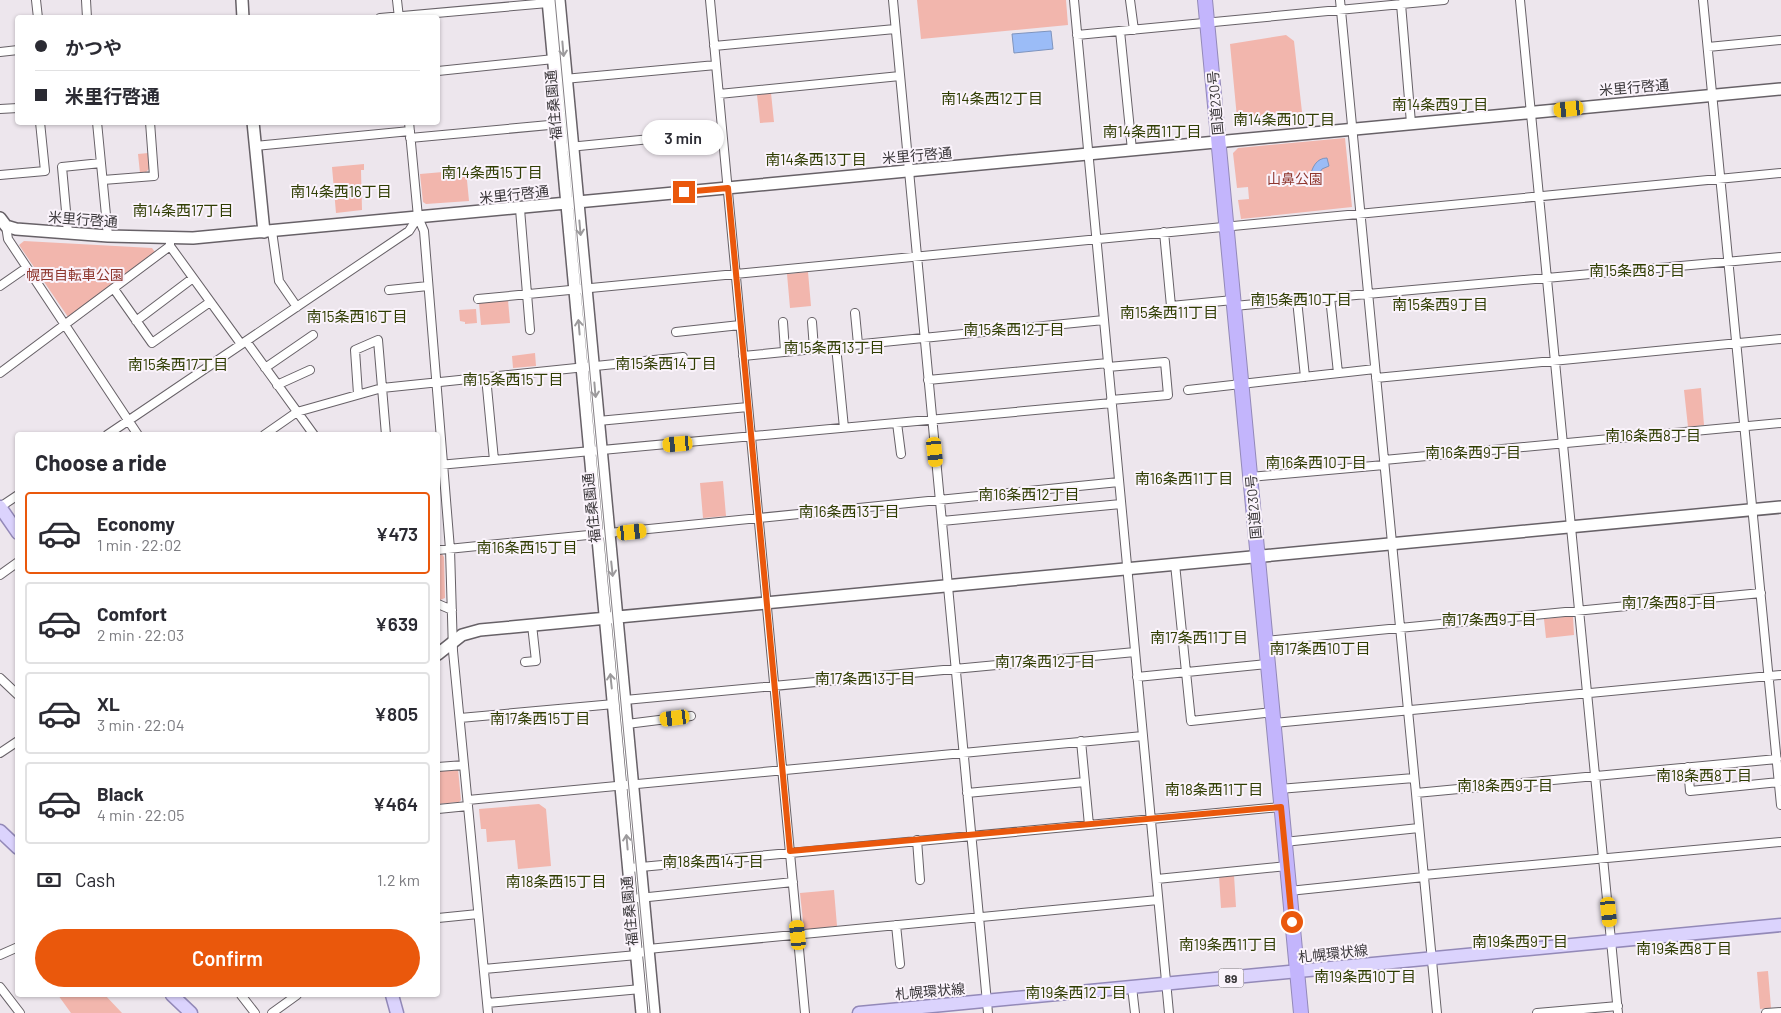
<!DOCTYPE html>
<meta charset="utf-8">
<style>
body{margin:0;font-family:Barlow,"Noto Sans JP",sans-serif;background:#f7f7f7;color:#2b2b33;height:100vh;display:flex;flex-direction:column;font-size:19px;white-space:nowrap}
*{box-sizing:border-box;margin:0}
p{font-size:16px;color:#7c7c81}
.icon{flex:none;width:28px;height:28px;fill:none;stroke:currentColor;stroke-width:2;stroke-linecap:round;stroke-linejoin:round}
.map{position:relative;flex:1;overflow:hidden}
.panel{position:absolute;left:15px;top:432px;width:425px;height:565px;display:flex;flex-direction:column;background:#fff;border-radius:5px;box-shadow:0 1px 4px #0004}
.panel>*{flex:none}
.banner{position:absolute;left:15px;top:15px;width:425px;height:110px;border-radius:5px;box-shadow:0 1px 4px #0004;display:grid;align-content:center;height:110px;padding:0 20px;background:#fff}
.end{position:absolute;width:22px;height:22px;margin:-11px;border:6px solid #ea580c;background:#fff;box-shadow:0 0 0 2px #fff}
.from{border-radius:50%}
.bubble{position:absolute;height:35px;border-radius:18px;background:#fff;box-shadow:0 1px 4px #0004;font-size:16px;font-weight:600;line-height:35px;text-align:center}
.car{position:absolute;width:15px;height:30px;margin:-15px -8px;border-radius:6px;box-shadow:0 0 4px 1px #0007;background:linear-gradient(#f5c518 24%,#345 0 40%,#f5c518 0 76%,#345 0 86%,#f5c518 0)}
.banner b{display:flex;align-items:center;gap:18px;height:48px;font-size:19px}
.banner b+b{border-top:1px solid #e1e1e2}
.banner i{width:12px;height:12px;background:#2b2b33}
ul{padding:0;list-style:none}
li{display:flex;align-items:center;gap:15px;height:82px;margin:0 10px 8px;padding:0 10px;border:2px solid #e1e1e2;border-radius:5px}
li div{flex:1}
li b{display:block;font-size:19px}
li em{font-style:normal;font-weight:600}
li.on{border-color:#ea580c}
li>.icon{width:45px;height:45px;stroke-width:1.5}
h2{padding:0 20px;font-size:22px;line-height:60px}
.pay{display:flex;align-items:center;gap:12px;height:55px;padding:0 20px;font-size:19px}
.pay p{margin-inline-start:auto}
.button{display:flex;gap:10px;margin-top:auto;padding:10px 20px}
.button a{flex:1;height:58px;border-radius:30px;background:#ea580c;color:#fff;font-size:20px;font-weight:600;line-height:58px;text-align:center}
.map>svg:first-child{display:block}
.green{fill:#f2b6ad}
.water{fill:#9bbcf7;stroke:#7e94be}
.lines{fill:none;stroke-linecap:round;stroke-linejoin:round}
.street-casing{stroke:#676167;stroke-width:10}
.secondary-casing{stroke:#676167;stroke-width:14}
.primary-casing{stroke:#9389b8;stroke-width:15}
.highway-casing{stroke:#9389b8;stroke-width:16}
.street{stroke:#fff;stroke-width:8}
.secondary{stroke:#fff;stroke-width:11}
.primary{stroke:#dbd3fd;stroke-width:12}
.highway{stroke:#c3b5fc;stroke-width:14}
.tram{stroke:#837e83;stroke-width:1}
.oneway{stroke:#9c9a9c}
.route{stroke:#ea580c;stroke-width:6}
.labels{text-anchor:middle;dominant-baseline:central;stroke-width:4;stroke-linejoin:round;paint-order:stroke}
.shield{fill:#faf3fb;stroke:#736f73;stroke-width:1}
.shield-label{font-size:12px;font-weight:bold;fill:#393639}
.street-label{font-size:14px;fill:#393639;stroke:#faf3fb}
.park-label{font-size:14px;fill:#8e362e;stroke:#faf3fb}
.neighbourhood-label{font-size:15px;fill:#2f3d02;stroke:#faf3fb}
</style>
<div class="map">
<svg width="1781" height="1013" viewBox="0 0 1781 1013">
<rect width="100%" height="100%" fill="#ede6ed"/>
<!-- green -->
<path class="green" d="M917,0H1066L1068,25L921,39Z
M1286,35L1294,41L1302,112L1237,118L1230,44Z
M771,93L774,122L760,123L757,95Z
M1345,138L1352,207L1241,219L1238,200L1249,199L1248,187L1237,188L1233,153L1238,148Z
M148,153L150,168L146,172L140,173L138,154Z
M364,164V170H361L362,210L336,213L332,167Z
M466,170L469,201L426,204L423,202L420,174Z
M24,241L152,248L155,252L68,317L19,245Z
M808,272L811,306L790,308L787,274Z
M508,300L510,323L481,325L479,303Z
M476,309L477,323L465,324V322L460,321L459,310Z
M535,353L536,366L513,368L512,356Z
M1701,388L1704,425L1688,427L1684,390Z
M723,481L726,516L703,518L700,483Z
M442,554L444,557L445,598L440,600L438,597V555Z
M1573,616L1574,635L1546,638L1544,619Z
M458,769L461,800L459,802L438,804V771Z
M539,804L546,809L551,866L518,869L515,840L487,842L486,829H481L479,809Z
M1234,875L1236,907L1221,908L1219,876Z
M834,890L837,926L804,930L800,893Z
M1768,971L1771,1008L1760,1009L1757,972Z
M58,995H105L122,1013H71Z"/>
<!-- water -->
<path class="water" d="M1051,31L1053,49L1014,53L1012,34Z
M1327,158L1329,166L1322,169L1313,183L1310,177C1312,168 1316,158 1327,158Z"/>
<g class="lines">
<defs>
<path id="street" d="M36,0L38,18
M86,0L87,18
M397,0L399,18
M710,0L805,1013
M893,0L988,1013
M1074,0L1169,1013
M1130,0L1134,30
M1340,0L1437,1013
M1520,0L1618,1013
M1703,0L1781,805
M1401,4L1411,123
M380,18L548,3
M1120,31L1132,150
M1077,35L1444,0
M714,46L895,29
M1708,47L1781,40
M0,52L18,50
M438,71L554,59
M564,79L716,65
M719,94L900,76
M0,109L18,108
M97,122L108,236
M409,122L418,217L424,231L450,549L453,651L488,1013
M410,138L560,124
M255,146L410,131
M569,147L722,132
M0,175L45,171L40,122
M103,180L154,176L150,122
M520,209L530,330
M6,226L8,239L138,435
M272,231L279,281L297,307
M1164,232L1171,306L1233,300
M68,233L62,167L101,163
M170,246L241,344
M0,286L26,268
M114,289L152,343L210,302
M389,290L428,286
M1330,297L1338,373
M478,299L1781,173
M1297,300L1305,377
M1234,306L1781,257
M855,313L858,344
M136,321L193,278
M783,322L785,351
M812,322L814,349
M676,332L740,325
M246,341L314,435
M836,346L844,428
M743,356L1104,320
M1108,367L1165,362L1168,395L1111,400
M265,368L313,335
M0,373L170,246V238
M486,377L494,460
M1376,378L1781,339
M928,380L1108,363
M277,385L310,370
M1188,390L1375,369
M358,394L355,350L378,340L386,435
M598,421L748,407
M897,423L901,454
M107,435L409,231L418,217
M264,435L297,412L382,388L683,357
M1384,460L1781,423
M439,465L1112,403
M1250,477L1384,465
M0,507L18,495
M942,521L1121,504
M438,550L1119,482
M1175,564L1191,721L1273,712
M0,575L18,562
M438,604L452,610
M1265,641L1761,593
M525,662L536,661L532,625
M1137,677L1267,664
M0,678L18,695
M625,700L1135,652
M460,718L614,704
M1274,723L1781,675
M627,724L691,716
M1081,741L1089,825
M0,753L18,741
M438,767L464,765
M1688,767L1690,791L1779,782
M1279,789L1414,778
M967,793L1085,782
M1416,793L1777,759
M468,800L1143,736
M438,809L468,806
M917,840L920,880
M1284,842L1419,828
M630,868L1281,807
M1424,875L1781,842
M1157,879L1287,866
M1289,891L1424,877
M639,898L793,882
M438,918L478,914
M896,925L900,964
M0,955L18,947
M484,969L637,955L648,949L1158,900
M0,987L20,1013
M1132,987L1135,1013
M241,995L255,1013
M487,1003L641,989
M272,1013L297,995
M1537,1013L1618,1006
M1766,1013L1781,1012"/>
<path id="secondary" d="M242,0L243,18
M548,0L642,1013
M559,0L654,1013
M253,122L264,232
M0,218L6,226L16,229L108,236L193,238L1781,89
M438,654L462,635L480,630L1781,507"/>
<path id="primary" d="M0,507L18,533
M0,831L18,848
M172,995L191,1013
M392,995L397,1013
M859,1013L1781,925"/>
<path id="highway" d="M1205,0L1301,1013"/>
</defs>
<!-- street casing -->
<use href="#street" class="street-casing"/>
<!-- secondary casing -->
<use href="#secondary" class="secondary-casing"/>
<!-- primary casing -->
<use href="#primary" class="primary-casing"/>
<!-- highway casing -->
<use href="#highway" class="highway-casing"/>
<!-- street -->
<use href="#street" class="street"/>
<!-- secondary -->
<use href="#secondary" class="secondary"/>
<!-- primary -->
<use href="#primary" class="primary"/>
<!-- highway -->
<use href="#highway" class="highway"/>
<!-- tram -->
<path class="tram" d="M555,0L650,1013"/>
</g>
<!-- one-way arrows -->
<defs><path id="oneway-shaft" d="M-6 0H5M1.5-3L5.5 0L1.5 3" fill="none" stroke-width="1.6" stroke-linecap="round" stroke-linejoin="round" transform="scale(1.25)"/></defs>
<g class="oneway">
<use href="#oneway-shaft" transform="translate(563 49) rotate(85)"/>
<use href="#oneway-shaft" transform="translate(580 228) rotate(85)"/>
<use href="#oneway-shaft" transform="translate(579 327) rotate(-95)"/>
<use href="#oneway-shaft" transform="translate(595 390) rotate(85)"/>
<use href="#oneway-shaft" transform="translate(612 569) rotate(84)"/>
<use href="#oneway-shaft" transform="translate(611 681) rotate(-96)"/>
<use href="#oneway-shaft" transform="translate(627 842) rotate(-95)"/>
</g>
<g class="lines">
<!-- route -->
<path class="route" d="M684,192L728,188L790,851L1281,807L1292,922"/>
</g>
<g class="labels">
<!-- shield labels -->
<rect class="shield" x="1218.5" y="968.5" width="25" height="19" rx="4"/>
<g class="shield-label">
<text x="1231" y="978">89</text>
</g>
<!-- street labels -->
<g class="street-label">
<text transform="translate(1634 87) rotate(-5)">米里行啓通</text>
<text transform="translate(1215 103) rotate(-95)">国道230号</text>
<text transform="translate(553 105) rotate(-95)">福住桑園通</text>
<text transform="translate(917 155) rotate(-5)">米里行啓通</text>
<text transform="translate(514 194) rotate(-6)">米里行啓通</text>
<text transform="translate(83 219) rotate(4)">米里行啓通</text>
<text transform="translate(1253 507) rotate(-95)">国道230号</text>
<text transform="translate(591 508) rotate(-96)">福住桑園通</text>
<text transform="translate(629 911) rotate(-95)">福住桑園通</text>
<text transform="translate(1333 953) rotate(-6)">札幌環状線</text>
<text transform="translate(930 991) rotate(-5)">札幌環状線</text>
</g>
<!-- park labels -->
<g class="park-label">
<text x="1295" y="178">山鼻公園</text>
<text x="75" y="274">幌西自転車公園</text>
</g>
<!-- neighbourhood labels -->
<g class="neighbourhood-label">
<text x="992" y="98">南14条西12丁目</text>
<text x="1440" y="104">南14条西9丁目</text>
<text x="1284" y="119">南14条西10丁目</text>
<text x="1152" y="131">南14条西11丁目</text>
<text x="816" y="159">南14条西13丁目</text>
<text x="492" y="172">南14条西15丁目</text>
<text x="341" y="191">南14条西16丁目</text>
<text x="183" y="210">南14条西17丁目</text>
<text x="1637" y="270">南15条西8丁目</text>
<text x="1301" y="299">南15条西10丁目</text>
<text x="1440" y="304">南15条西9丁目</text>
<text x="1169" y="312">南15条西11丁目</text>
<text x="357" y="316">南15条西16丁目</text>
<text x="1014" y="329">南15条西12丁目</text>
<text x="834" y="347">南15条西13丁目</text>
<text x="666" y="363">南15条西14丁目</text>
<text x="178" y="364">南15条西17丁目</text>
<text x="513" y="379">南15条西15丁目</text>
<text x="1653" y="435">南16条西8丁目</text>
<text x="1473" y="452">南16条西9丁目</text>
<text x="1316" y="462">南16条西10丁目</text>
<text x="1184" y="478">南16条西11丁目</text>
<text x="1029" y="494">南16条西12丁目</text>
<text x="849" y="511">南16条西13丁目</text>
<text x="527" y="547">南16条西15丁目</text>
<text x="1669" y="602">南17条西8丁目</text>
<text x="1489" y="619">南17条西9丁目</text>
<text x="1199" y="637">南17条西11丁目</text>
<text x="1320" y="648">南17条西10丁目</text>
<text x="1045" y="661">南17条西12丁目</text>
<text x="865" y="678">南17条西13丁目</text>
<text x="540" y="718">南17条西15丁目</text>
<text x="1704" y="775">南18条西8丁目</text>
<text x="1505" y="785">南18条西9丁目</text>
<text x="1214" y="789">南18条西11丁目</text>
<text x="713" y="861">南18条西14丁目</text>
<text x="556" y="881">南18条西15丁目</text>
<text x="1520" y="941">南19条西9丁目</text>
<text x="1228" y="944">南19条西11丁目</text>
<text x="1684" y="948">南19条西8丁目</text>
<text x="1365" y="976">南19条西10丁目</text>
<text x="1076" y="992">南19条西12丁目</text>
</g>
</g>
</svg>
<i class="end from" style="left:1292px;top:922px"></i>
<i class="end" style="left:684px;top:192px"></i>
<div class="bubble" style="left:642px;top:120px;width:82px">3 min</div>
<i class="car" style="left:1569px;top:109px;rotate:264deg"></i>
<i class="car" style="left:678px;top:444px;rotate:265deg"></i>
<i class="car" style="left:935px;top:452px;rotate:174deg"></i>
<i class="car" style="left:632px;top:532px;rotate:84deg"></i>
<i class="car" style="left:675px;top:718px;rotate:263deg"></i>
<i class="car" style="left:1609px;top:912px;rotate:174deg"></i>
<i class="car" style="left:798px;top:935px;rotate:354deg"></i>
<div class="banner">
<b><i class="from"></i>かつや</b>
<b><i></i>米里行啓通</b>
</div>
<section class="panel">
<h2>Choose a ride</h2>
<ul>
<li class="on"><svg class="icon" aria-label="car" viewBox="0 0 24 24"><path d="M5 17H2v-5l4-1 3-4h7l3 4 3 1v5h-3M9 17h6M6 11h13"/><circle cx="7" cy="17" r="2"/><circle cx="17" cy="17" r="2"/></svg><div><b>Economy</b><p>1 min · 22:02</p></div><em>¥473</em></li>
<li><svg class="icon" aria-label="car" viewBox="0 0 24 24"><path d="M5 17H2v-5l4-1 3-4h7l3 4 3 1v5h-3M9 17h6M6 11h13"/><circle cx="7" cy="17" r="2"/><circle cx="17" cy="17" r="2"/></svg><div><b>Comfort</b><p>2 min · 22:03</p></div><em>¥639</em></li>
<li><svg class="icon" aria-label="car" viewBox="0 0 24 24"><path d="M5 17H2v-5l4-1 3-4h7l3 4 3 1v5h-3M9 17h6M6 11h13"/><circle cx="7" cy="17" r="2"/><circle cx="17" cy="17" r="2"/></svg><div><b>XL</b><p>3 min · 22:04</p></div><em>¥805</em></li>
<li><svg class="icon" aria-label="car" viewBox="0 0 24 24"><path d="M5 17H2v-5l4-1 3-4h7l3 4 3 1v5h-3M9 17h6M6 11h13"/><circle cx="7" cy="17" r="2"/><circle cx="17" cy="17" r="2"/></svg><div><b>Black</b><p>4 min · 22:05</p></div><em>¥464</em></li>
</ul>
<div class="pay"><svg class="icon" aria-label="cash" viewBox="0 0 24 24"><path d="M3 7h18v10H3z"/><circle cx="12" cy="12" r="2"/></svg>Cash<p>1.2 km</p></div>
<div class="button"><a>Confirm</a></div>
</section>
</div>
